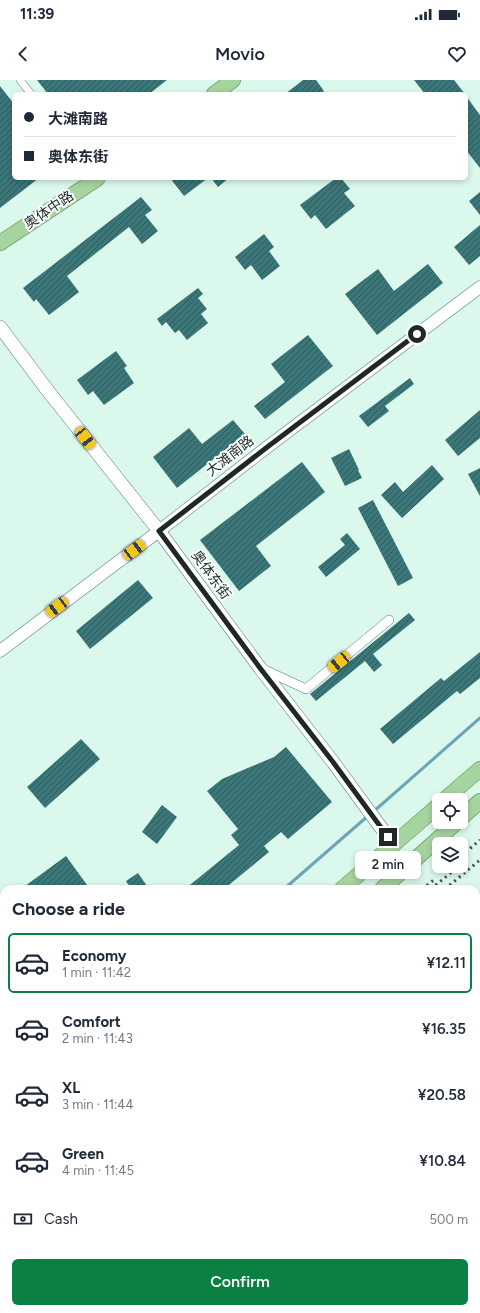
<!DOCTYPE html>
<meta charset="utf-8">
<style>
body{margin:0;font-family:Figtree,"Noto Sans SC",sans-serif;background:#f2f2f3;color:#1f2937;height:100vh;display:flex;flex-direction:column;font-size:15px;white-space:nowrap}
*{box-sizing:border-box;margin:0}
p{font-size:13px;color:#747a83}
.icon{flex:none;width:22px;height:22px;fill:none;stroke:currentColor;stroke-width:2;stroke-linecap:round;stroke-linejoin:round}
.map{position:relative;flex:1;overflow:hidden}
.side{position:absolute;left:0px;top:805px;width:480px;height:428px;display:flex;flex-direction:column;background:#fff;border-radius:12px 12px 0 0;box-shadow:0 2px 6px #0003}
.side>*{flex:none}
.banner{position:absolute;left:12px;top:12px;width:456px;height:88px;border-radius:6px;box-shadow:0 2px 6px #0003;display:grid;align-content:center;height:88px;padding:0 12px;background:#fff}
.fabs{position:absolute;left:432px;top:713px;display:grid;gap:8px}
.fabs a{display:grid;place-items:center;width:36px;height:36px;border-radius:6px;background:#fff;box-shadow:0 2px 6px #0003;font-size:20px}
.end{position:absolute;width:18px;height:18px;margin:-9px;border:5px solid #1e2924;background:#fff;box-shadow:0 0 0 2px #fff}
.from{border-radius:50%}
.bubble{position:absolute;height:28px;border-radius:6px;background:#fff;box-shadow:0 2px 6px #0003;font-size:13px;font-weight:600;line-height:28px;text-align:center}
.car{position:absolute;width:12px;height:24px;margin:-12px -6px;border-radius:5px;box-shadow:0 0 3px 1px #0007;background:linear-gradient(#f5c518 24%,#345 0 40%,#f5c518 0 76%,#345 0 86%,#f5c518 0)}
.banner b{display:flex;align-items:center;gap:14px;height:38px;font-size:15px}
.banner b+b{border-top:1px solid #e0e1e3}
.banner i{width:10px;height:10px;background:#1f2937}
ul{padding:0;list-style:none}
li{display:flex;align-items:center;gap:12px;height:60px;margin:0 8px 6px;padding:0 4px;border:2px solid transparent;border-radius:6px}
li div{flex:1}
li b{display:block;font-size:15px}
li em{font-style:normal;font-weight:600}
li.on{border-color:#0b8043}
li>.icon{width:36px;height:36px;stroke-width:1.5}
h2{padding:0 12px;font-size:18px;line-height:48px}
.pay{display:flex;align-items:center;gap:10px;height:44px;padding:0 12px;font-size:15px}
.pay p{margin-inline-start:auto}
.primary-button{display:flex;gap:8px;margin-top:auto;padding:8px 12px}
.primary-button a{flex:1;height:46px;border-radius:6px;background:#0b8043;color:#fff;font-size:16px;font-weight:600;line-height:46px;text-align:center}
.status{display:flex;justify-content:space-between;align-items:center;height:28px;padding:0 20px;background:#fff;direction:ltr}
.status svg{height:11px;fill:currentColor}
header{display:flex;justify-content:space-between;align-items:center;height:52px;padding:0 12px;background:#fff;font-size:18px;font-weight:600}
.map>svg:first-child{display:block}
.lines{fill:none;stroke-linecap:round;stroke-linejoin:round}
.stream{stroke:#6fa4b8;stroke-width:3}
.building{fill:url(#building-hatch)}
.pedestrian-casing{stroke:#637e74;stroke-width:8}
.minor-casing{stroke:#637e74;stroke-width:10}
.tertiary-casing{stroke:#637e74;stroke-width:13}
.secondary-casing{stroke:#637e74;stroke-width:14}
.primary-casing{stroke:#508549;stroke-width:16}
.pedestrian{stroke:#fff;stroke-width:7}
.minor{stroke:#fff;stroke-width:9}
.tertiary{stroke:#fff;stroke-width:12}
.secondary{stroke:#fff;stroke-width:13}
.primary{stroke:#a6d49e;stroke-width:15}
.rail{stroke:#3e4c45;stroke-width:3;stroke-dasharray:2 4;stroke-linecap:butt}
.route{stroke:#1e2924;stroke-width:5}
.labels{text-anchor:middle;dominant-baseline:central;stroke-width:4;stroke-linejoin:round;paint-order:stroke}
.street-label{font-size:14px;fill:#1e2924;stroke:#f9fffc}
</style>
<div class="status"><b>11:39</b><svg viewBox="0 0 49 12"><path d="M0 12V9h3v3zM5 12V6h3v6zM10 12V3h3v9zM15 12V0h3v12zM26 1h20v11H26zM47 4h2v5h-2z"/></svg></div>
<header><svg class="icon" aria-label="back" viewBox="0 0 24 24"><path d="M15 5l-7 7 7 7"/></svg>Movio<svg class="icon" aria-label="heart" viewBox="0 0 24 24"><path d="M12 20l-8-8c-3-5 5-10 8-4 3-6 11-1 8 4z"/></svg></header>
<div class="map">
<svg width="480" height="1233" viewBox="0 0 480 1233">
<defs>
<pattern id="building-hatch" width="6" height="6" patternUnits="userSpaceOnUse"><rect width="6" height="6" fill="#3b7778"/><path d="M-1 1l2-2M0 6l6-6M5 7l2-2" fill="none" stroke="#2e5c5d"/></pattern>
</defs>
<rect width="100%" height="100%" fill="#daf8eb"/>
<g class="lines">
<!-- stream -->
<path class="stream" d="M373,732L480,638
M284,809L369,735
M0,1076L4,1072"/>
</g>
<!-- building -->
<path class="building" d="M37,0H167L149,14H48Z
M303,0H316L324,11L321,14H285Z
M414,0H454L465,14H425Z
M0,6L14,24V98H39L0,128Z
M466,16L480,35V88L466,70Z
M170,98H208L184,116Z
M211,98H229L218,107Z
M336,98H341L350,109L344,113L355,126L326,149L315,135L311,139L300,125Z
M480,112V135L469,121Z
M141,117L152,130L145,135L158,151L142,164L129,147L67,196L79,212L49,235L36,219L34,222L23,208Z
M480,145V176L469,185L454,167Z
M264,154L274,167L269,171L280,186L262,200L251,185L245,190L235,177Z
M428,184L443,203L377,255L345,214L378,189L394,211Z
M198,208L203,214L198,218L207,229L201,234L208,243L187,260L179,250L175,253L166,242L162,246L157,239Z
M308,255L333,286L265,339L254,326L285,302L271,284Z
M116,271L127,286L124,288L134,303L104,325L93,311L88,315L77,300Z
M410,298L414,304L385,326L389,331L368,347L359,336Z
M480,330V358L458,376L445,360Z
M233,340L245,354L177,408L153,377L189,348L202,364Z
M349,369L359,390H358L362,398L345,406L331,378Z
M302,382L325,412L256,466L271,486L239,511L200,460Z
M432,385L444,399L402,438L381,415L395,402L403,412Z
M480,388V416L468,394Z
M373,420L413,498L398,506L358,428Z
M347,453L360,469L326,497L318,487L345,465L340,459Z
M138,500L153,518L90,569L76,551Z
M409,533L415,540L373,574L382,585L374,592L365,581L316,621L310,614Z
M480,572V598L460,614L457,611L393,664L380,649L441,598L444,601Z
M81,659L100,679L45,728L27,707Z
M286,667L332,722L288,759L281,752L264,766L269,772L224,809H185L239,765L231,755L238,749L207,711L222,699L274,677Z
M162,725L177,737L157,764L142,752Z
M66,776L90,809H21Z
M138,793L149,809H131L126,801Z"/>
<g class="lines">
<defs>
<path id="pedestrian" d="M20,0L31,14"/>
<path id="minor" d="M263,589L306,609L389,540"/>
<path id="tertiary" d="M0,571L159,451L266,368L480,207"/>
<path id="secondary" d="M0,247L48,311L159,451L260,588L333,682L393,764"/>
<path id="primary" d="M214,14L233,0
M0,163L98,98
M444,720L480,689
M461,738L480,721
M342,809L439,725
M382,809L457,742
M0,1132L4,1127
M0,1161L4,1156"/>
</defs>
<!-- pedestrian casing -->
<use href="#pedestrian" class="pedestrian-casing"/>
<!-- minor casing -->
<use href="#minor" class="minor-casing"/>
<!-- tertiary casing -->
<use href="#tertiary" class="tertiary-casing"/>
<!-- secondary casing -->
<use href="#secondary" class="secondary-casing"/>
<!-- primary casing -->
<use href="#primary" class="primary-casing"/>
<!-- pedestrian -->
<use href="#pedestrian" class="pedestrian"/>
<!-- minor -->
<use href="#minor" class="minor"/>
<!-- tertiary -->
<use href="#tertiary" class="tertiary"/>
<!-- secondary -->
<use href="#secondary" class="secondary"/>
<!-- primary -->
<use href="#primary" class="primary"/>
<!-- rail -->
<path class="rail" d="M461,776L480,760
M422,809L435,799
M431,809L459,786
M445,809L480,780
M0,1208L4,1203
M0,1218L4,1213
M0,1227L4,1222"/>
</g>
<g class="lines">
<!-- route -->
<path class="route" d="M388,757L333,682L260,588L159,451L266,368L417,254"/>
</g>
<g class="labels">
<!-- street labels -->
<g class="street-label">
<text transform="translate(49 130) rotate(-34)">奥体中路</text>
<text transform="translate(230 376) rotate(-38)">大滩南路</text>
<text transform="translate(211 495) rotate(54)">奥体东街</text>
</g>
</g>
</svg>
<div class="fabs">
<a><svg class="icon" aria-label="locate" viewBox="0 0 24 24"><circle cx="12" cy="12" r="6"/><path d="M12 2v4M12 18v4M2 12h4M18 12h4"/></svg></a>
<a><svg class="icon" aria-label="layers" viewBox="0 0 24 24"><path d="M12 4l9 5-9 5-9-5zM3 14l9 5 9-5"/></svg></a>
</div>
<i class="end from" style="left:417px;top:254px"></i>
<i class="end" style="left:388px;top:757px"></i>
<div class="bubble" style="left:355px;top:771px;width:66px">2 min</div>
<i class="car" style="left:85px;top:358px;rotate:142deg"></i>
<i class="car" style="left:134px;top:470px;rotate:53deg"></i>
<i class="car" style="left:57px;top:527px;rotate:233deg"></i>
<i class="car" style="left:339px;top:582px;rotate:231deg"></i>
<div class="banner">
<b><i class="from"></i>大滩南路</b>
<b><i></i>奥体东街</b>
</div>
<section class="side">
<h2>Choose a ride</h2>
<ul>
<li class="on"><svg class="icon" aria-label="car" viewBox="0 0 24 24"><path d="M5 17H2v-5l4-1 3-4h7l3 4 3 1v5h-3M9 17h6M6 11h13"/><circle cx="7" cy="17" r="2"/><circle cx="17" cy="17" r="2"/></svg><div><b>Economy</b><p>1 min · 11:42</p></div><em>¥12.11</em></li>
<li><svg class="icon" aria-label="car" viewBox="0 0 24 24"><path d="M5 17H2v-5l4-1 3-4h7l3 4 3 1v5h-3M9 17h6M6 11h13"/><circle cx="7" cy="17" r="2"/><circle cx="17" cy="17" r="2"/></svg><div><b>Comfort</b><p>2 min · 11:43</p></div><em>¥16.35</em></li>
<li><svg class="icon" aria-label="car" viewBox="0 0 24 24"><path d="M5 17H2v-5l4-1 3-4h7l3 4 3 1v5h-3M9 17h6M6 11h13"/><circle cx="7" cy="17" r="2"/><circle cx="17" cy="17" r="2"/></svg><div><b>XL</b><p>3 min · 11:44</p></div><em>¥20.58</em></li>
<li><svg class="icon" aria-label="car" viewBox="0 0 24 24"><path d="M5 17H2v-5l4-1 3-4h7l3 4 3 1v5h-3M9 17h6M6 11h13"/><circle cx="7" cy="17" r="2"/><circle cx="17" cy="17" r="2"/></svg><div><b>Green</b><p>4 min · 11:45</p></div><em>¥10.84</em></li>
</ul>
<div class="pay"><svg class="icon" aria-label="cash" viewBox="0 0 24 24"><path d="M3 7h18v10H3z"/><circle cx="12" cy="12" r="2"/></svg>Cash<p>500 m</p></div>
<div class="primary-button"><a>Confirm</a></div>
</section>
</div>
